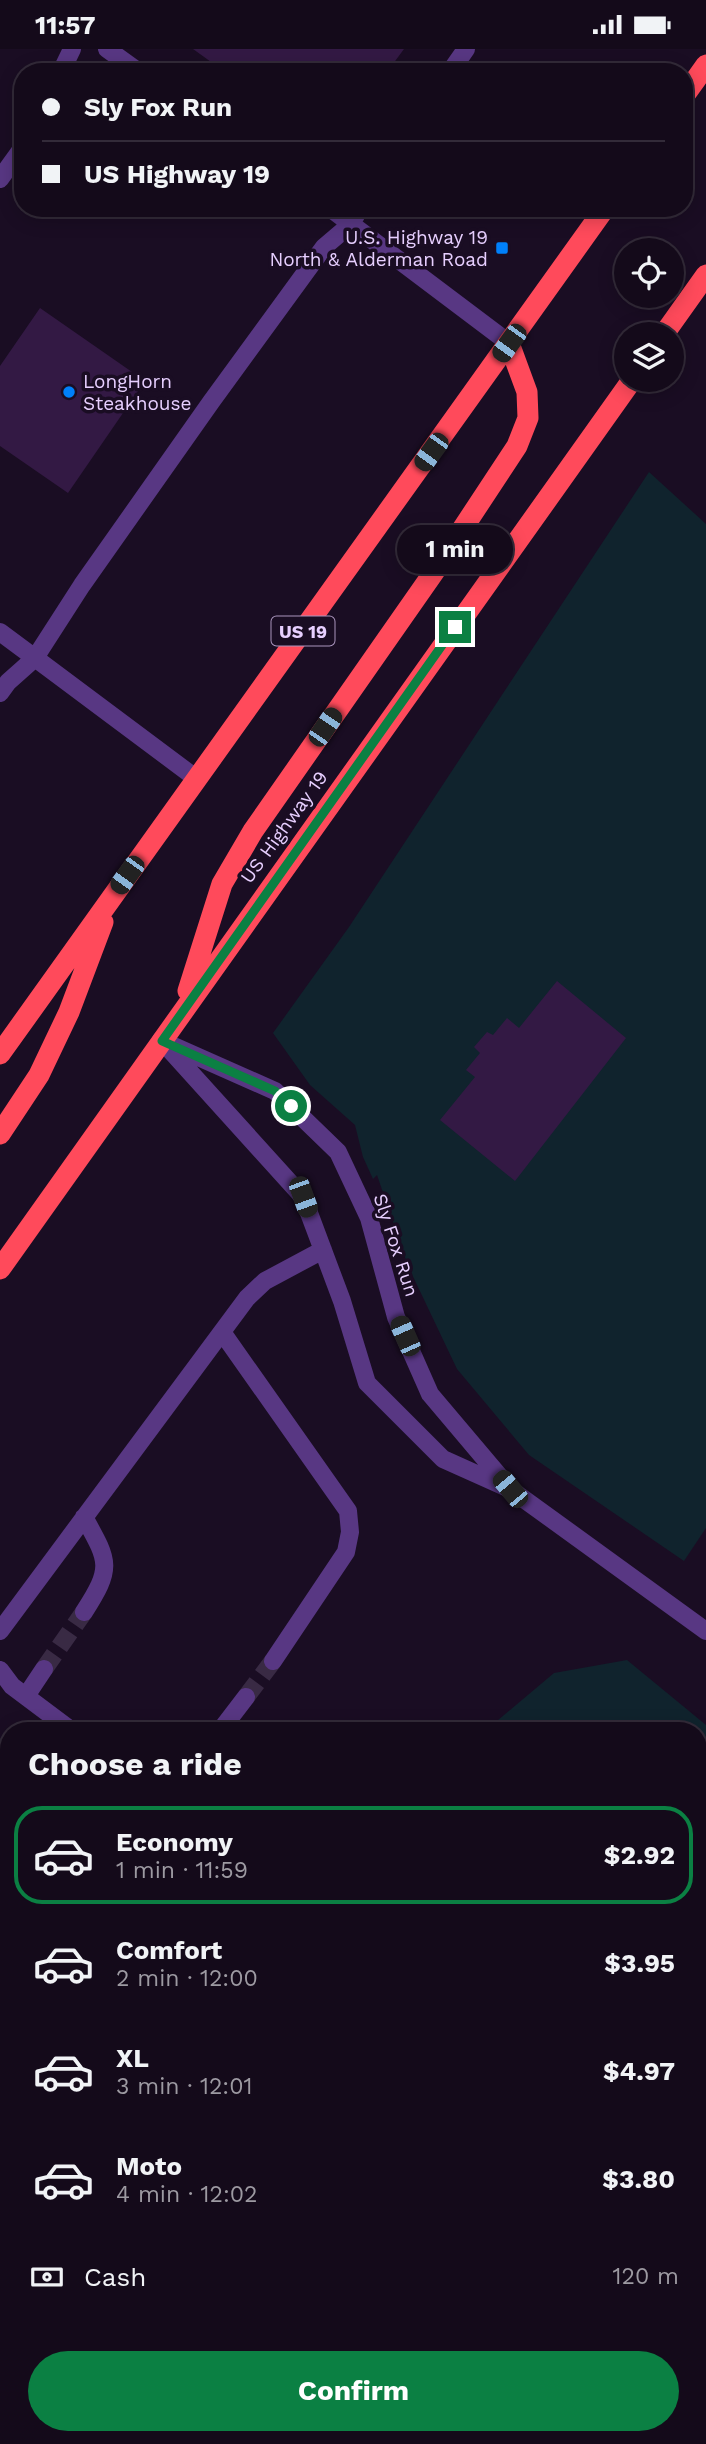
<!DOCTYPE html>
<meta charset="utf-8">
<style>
body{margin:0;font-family:"Work Sans",sans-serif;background:#1d1323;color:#f1f3f6;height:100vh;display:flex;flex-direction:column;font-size:26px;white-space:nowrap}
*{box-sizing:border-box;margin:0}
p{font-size:23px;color:#9d9aa2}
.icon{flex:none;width:38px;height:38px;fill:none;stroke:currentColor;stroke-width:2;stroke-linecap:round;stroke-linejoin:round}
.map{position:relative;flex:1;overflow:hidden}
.panel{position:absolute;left:0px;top:1673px;width:707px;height:723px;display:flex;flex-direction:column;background:#140a1a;border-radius:28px 28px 0 0;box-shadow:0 4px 18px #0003,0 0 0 2px #332b39}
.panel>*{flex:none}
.banner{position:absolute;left:14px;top:14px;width:679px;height:154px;border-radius:28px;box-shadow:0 4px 18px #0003,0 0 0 2px #332b39;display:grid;align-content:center;height:154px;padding:0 28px;background:#140a1a}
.controls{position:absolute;left:614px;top:189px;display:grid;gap:14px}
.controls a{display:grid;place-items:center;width:70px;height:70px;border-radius:50%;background:#140a1a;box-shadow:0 4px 18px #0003,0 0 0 2px #332b39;font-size:35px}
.end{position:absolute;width:32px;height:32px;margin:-16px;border:9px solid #0b8043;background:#fff;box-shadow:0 0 0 4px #fff}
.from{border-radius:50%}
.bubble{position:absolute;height:49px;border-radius:24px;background:#140a1a;box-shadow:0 4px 18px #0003,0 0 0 2px #332b39;font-size:23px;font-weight:700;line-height:49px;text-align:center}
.car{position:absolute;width:21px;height:42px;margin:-21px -10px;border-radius:9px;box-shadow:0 0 5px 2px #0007;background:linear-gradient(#222 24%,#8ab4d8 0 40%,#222 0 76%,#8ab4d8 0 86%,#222 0)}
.banner b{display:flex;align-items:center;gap:24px;height:66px;font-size:26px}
.banner b+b{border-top:2px solid #332b39}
.banner i{width:18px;height:18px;background:#f1f3f6}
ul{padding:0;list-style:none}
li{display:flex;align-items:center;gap:21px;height:98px;margin:0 14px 10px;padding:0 14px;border:4px solid transparent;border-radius:28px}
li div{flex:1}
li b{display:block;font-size:26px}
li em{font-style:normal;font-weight:700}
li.current{border-color:#0b8043}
li>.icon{width:63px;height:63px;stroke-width:1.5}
h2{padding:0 28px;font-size:32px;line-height:84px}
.pay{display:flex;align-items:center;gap:18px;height:77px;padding:0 28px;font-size:26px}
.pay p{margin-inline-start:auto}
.cta{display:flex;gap:14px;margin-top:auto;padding:14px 28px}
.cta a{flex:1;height:80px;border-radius:42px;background:#0b8043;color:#fff;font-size:28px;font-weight:700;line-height:80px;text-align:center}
.status{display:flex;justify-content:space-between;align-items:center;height:49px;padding:0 35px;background:#140a1a;direction:ltr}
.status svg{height:19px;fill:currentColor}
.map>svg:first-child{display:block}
.green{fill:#10232d}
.building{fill:#331944}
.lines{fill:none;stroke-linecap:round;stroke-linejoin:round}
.minor-tunnel{stroke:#392a44;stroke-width:18;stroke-dasharray:18 9;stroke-linecap:butt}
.minor{stroke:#583783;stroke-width:18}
.highway{stroke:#ff4a5b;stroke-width:21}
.route{stroke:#0b8043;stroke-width:9}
.poi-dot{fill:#0080fa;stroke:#1a0d23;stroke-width:2.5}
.labels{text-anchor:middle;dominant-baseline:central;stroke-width:7;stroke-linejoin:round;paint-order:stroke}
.shield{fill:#1a0d23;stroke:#aa95bd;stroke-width:2}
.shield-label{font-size:18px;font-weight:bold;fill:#e7cfff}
.poi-label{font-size:19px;fill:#e7cfff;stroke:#1a0d23;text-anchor:end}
.street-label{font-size:19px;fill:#e7cfff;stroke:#1a0d23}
</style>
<div class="status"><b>11:57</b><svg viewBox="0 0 49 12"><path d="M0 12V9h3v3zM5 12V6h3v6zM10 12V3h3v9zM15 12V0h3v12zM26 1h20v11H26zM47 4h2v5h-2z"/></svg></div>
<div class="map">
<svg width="706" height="2395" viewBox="0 0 706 2395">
<rect width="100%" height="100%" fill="#1a0d23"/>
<!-- green -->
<path class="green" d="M649,423L706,475V1479L684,1512L529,1406L457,1320L408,1217L377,1126L373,1130L363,1108L355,1076L310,1036L273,984L349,878Z
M627,1611L706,1676V1795L698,1812V1682H485L554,1624Z"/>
<!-- building -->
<path class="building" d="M193,0H404L387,23H225Z
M40,259L145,332L68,444L0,397V317Z
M557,932L626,989L515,1132L440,1071L475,1028L466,1021L480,1004L474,998L487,983L493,986L507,969L519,979Z
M706,1906V2007L698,2017V1916Z
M698,2103L706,2109V2202L698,2196Z
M536,2387H567L571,2395L584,2387H596L601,2395H522Z"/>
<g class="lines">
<!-- minor-tunnel -->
<path class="minor-tunnel" d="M44,1620L84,1563
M246,1648L273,1612"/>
<!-- minor -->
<path class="minor" d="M107,0L139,23
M61,23L72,0
M450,23L466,0
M0,130L23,98
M330,159L351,175L360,159
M0,583L35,609L8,633L0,644
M197,730L35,609L82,536L211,353L324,198L351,175L509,294
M161,991L303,1148L342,1252L367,1334L443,1410L510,1440L706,1582
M169,995L275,1042L338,1103L369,1169L396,1268L430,1345L506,1435
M222,1283L348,1462L350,1483L346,1503L273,1612
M84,1563C113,1518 109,1513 84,1468
M0,1582L247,1249L265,1232L323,1201
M0,1621L12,1637L72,1682
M26,1647L44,1620
M220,1682L246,1648
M2,1778L9,1769
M0,2125L9,2132
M0,2164L9,2151
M0,2249L9,2256
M189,2387H191
M682,2387L688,2395
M384,2395L390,2387"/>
<!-- highway -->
<path class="highway" d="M684,47L706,16
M664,285L706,226
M188,942L222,835L253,782L434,523L517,397L528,369L527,343L509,294
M0,1005L605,159
M0,1085L39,1026L69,963L103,873
M0,1220L632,331"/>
</g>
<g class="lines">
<!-- route -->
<path class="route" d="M291,1057L275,1042L162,992L455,578"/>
</g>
<!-- markers -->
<g class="poi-dot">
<rect x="495" y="192" width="14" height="14" rx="3.5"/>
<circle cx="69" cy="343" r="7"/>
</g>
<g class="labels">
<!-- shield labels -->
<rect class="shield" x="271.5" y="567.5" width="63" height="29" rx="5"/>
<g class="shield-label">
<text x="303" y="582">US 19</text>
</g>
<!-- poi labels -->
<g class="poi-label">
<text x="488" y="188">U.S. Highway 19<tspan x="488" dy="22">North &amp; Alderman Road</tspan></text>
<text x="83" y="332" text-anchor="start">LongHorn<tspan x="83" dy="22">Steakhouse</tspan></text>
</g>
<!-- street labels -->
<g class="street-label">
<text transform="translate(284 778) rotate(-54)">US Highway 19</text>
<text transform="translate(396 1196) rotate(72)">Sly Fox Run</text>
</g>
</g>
</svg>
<div class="controls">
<a><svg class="icon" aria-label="locate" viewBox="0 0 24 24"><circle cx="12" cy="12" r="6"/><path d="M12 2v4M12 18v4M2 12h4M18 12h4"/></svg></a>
<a><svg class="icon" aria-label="layers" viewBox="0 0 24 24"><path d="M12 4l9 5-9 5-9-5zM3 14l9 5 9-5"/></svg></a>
</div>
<i class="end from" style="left:291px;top:1057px"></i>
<i class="end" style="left:455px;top:578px"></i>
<div class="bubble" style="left:397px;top:476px;width:116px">1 min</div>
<i class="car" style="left:509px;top:294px;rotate:216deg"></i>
<i class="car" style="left:431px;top:403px;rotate:216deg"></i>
<i class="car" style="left:325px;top:678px;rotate:34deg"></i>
<i class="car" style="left:127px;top:826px;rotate:216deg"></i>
<i class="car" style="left:303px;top:1148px;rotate:160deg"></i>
<i class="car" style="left:405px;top:1287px;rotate:336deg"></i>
<i class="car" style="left:510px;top:1440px;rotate:320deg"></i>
<div class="banner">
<b><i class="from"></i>Sly Fox Run</b>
<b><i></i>US Highway 19</b>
</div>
<section class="panel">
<h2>Choose a ride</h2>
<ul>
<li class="current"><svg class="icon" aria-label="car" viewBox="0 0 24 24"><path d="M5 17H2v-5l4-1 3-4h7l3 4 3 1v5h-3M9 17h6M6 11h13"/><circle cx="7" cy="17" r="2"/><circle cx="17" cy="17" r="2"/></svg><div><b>Economy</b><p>1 min · 11:59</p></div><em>$2.92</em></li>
<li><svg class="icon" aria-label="car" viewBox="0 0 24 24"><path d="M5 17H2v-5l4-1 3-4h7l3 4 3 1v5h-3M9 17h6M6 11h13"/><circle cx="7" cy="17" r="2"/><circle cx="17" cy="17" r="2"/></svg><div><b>Comfort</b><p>2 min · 12:00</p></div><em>$3.95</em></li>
<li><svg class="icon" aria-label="car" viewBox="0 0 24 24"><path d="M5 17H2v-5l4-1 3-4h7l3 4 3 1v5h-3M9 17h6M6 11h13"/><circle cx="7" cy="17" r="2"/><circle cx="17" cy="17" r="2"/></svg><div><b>XL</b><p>3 min · 12:01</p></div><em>$4.97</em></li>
<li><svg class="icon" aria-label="car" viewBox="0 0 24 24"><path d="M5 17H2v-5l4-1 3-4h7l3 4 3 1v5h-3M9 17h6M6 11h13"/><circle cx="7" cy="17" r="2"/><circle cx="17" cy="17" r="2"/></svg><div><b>Moto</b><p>4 min · 12:02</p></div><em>$3.80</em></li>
</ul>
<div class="pay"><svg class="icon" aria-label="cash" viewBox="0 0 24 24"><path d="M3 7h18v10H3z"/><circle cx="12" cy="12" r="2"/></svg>Cash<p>120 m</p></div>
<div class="cta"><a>Confirm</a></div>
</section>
</div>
